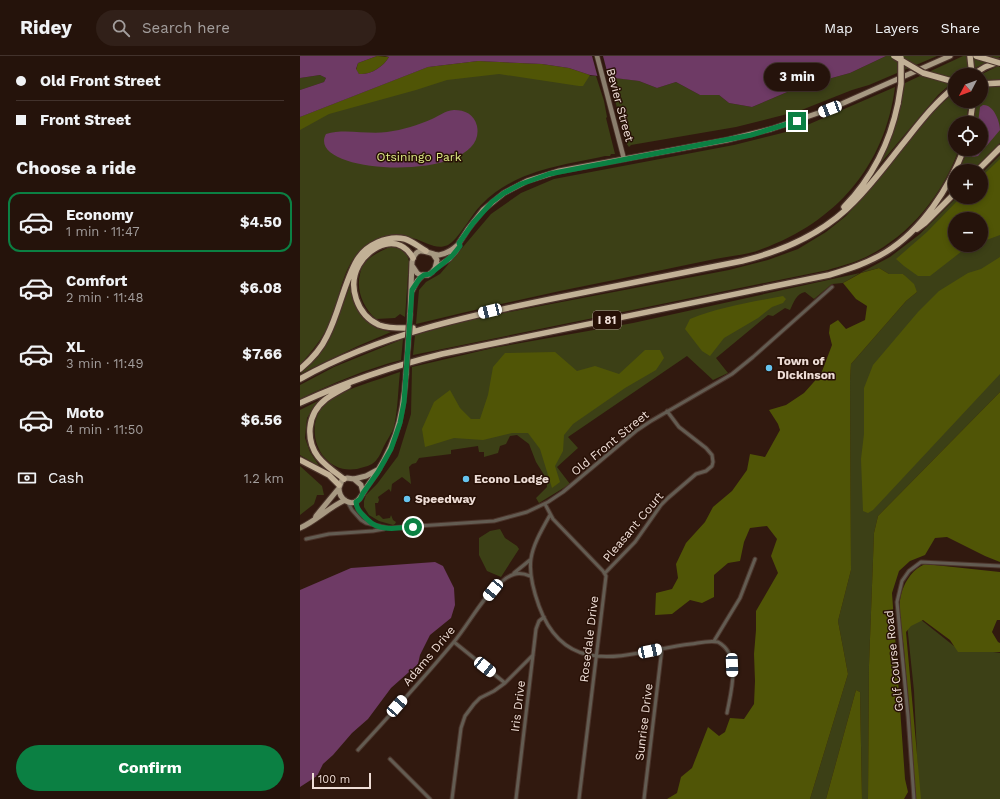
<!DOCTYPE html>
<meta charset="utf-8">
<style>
body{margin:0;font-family:"Work Sans",sans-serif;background:#312019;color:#f1f3f6;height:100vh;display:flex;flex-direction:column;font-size:15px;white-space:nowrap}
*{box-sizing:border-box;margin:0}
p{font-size:13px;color:#a39e9d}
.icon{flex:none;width:22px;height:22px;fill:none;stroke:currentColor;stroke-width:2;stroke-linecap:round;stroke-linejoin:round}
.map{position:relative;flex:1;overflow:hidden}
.panel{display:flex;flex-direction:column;background:#25130b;width:300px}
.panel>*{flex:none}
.top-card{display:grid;align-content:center;height:88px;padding:0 16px;background:#25130b}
.needle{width:26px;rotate:229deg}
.tools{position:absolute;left:648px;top:12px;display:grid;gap:8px}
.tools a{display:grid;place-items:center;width:40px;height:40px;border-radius:50%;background:#25130b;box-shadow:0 2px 6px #0003,0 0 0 1px #42322c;font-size:20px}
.scale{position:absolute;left:12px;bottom:10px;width:59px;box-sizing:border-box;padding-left:4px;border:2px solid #eeddd6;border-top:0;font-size:11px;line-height:14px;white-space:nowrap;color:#eeddd6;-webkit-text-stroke:3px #271006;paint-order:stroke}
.end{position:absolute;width:18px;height:18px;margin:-9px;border:5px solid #0b8043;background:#fff;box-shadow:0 0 0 2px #fff}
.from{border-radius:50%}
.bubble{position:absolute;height:28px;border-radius:14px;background:#25130b;box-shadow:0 2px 6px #0003,0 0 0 1px #42322c;font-size:13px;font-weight:700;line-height:28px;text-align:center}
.car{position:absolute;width:12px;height:24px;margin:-12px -6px;border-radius:5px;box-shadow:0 0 3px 1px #0007;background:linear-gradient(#fff 24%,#345 0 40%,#fff 0 76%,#345 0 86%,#fff 0)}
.top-card b{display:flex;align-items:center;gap:14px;height:38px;font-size:15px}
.top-card b+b{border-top:1px solid #42322c}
.top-card i{width:10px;height:10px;background:#f1f3f6}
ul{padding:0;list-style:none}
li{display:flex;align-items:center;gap:12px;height:60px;margin:0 8px 6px;padding:0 8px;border:2px solid transparent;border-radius:12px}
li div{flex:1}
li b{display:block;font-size:15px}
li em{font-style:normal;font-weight:700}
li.current{border-color:#0b8043}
li>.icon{width:36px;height:36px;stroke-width:1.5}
h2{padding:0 16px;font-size:18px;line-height:48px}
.pay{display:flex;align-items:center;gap:10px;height:44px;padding:0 16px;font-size:15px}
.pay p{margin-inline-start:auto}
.cta{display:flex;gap:8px;margin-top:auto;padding:8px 16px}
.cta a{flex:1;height:46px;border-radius:24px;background:#0b8043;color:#fff;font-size:16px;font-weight:700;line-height:46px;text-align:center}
header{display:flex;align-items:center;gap:24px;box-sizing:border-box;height:56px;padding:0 20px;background:#25130b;border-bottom:1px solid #42322c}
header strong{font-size:19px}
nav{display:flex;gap:22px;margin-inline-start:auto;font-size:14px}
.search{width:280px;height:36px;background:#312019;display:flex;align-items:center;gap:10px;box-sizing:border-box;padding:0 14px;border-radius:22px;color:#a39e9d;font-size:15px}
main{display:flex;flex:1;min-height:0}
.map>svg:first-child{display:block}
.green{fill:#3c4016;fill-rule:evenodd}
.forest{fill:#505506}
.water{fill:#6e3a65}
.pier{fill:#31190f}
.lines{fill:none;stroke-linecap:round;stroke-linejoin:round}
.street-casing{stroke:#4b342b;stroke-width:5}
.secondary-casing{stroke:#4b342b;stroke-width:6}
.primary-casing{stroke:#4b342b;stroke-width:7}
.highway-casing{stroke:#4b342b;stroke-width:8}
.street{stroke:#635c52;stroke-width:3}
.secondary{stroke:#8a7e6d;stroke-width:4.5}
.primary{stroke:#a79982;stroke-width:5}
.highway{stroke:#c2b196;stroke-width:5.5}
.primary-bridge-casing{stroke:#4b342b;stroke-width:7;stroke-linecap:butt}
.highway-bridge-casing{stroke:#4b342b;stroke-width:8;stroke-linecap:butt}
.primary-bridge{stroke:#a79982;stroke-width:5}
.highway-bridge{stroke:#c2b196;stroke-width:5.5}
.route{stroke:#0b8043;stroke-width:5}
.poi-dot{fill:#66c4ef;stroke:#271006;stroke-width:1.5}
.labels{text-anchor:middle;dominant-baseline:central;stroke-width:3;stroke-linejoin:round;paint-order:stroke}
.shield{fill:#271006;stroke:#b2a098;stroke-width:1}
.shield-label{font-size:11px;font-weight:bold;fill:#eeddd6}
.street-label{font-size:12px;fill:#eeddd6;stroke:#271006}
.park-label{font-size:12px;fill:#e0eb87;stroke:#271006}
.poi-label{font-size:12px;font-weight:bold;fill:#eeddd6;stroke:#271006;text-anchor:start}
</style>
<header>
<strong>Ridey</strong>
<div class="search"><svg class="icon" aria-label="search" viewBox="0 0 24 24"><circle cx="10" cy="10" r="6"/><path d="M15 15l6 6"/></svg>Search here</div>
<nav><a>Map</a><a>Layers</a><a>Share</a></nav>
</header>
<main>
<section class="panel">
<div class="top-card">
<b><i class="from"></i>Old Front Street</b>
<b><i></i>Front Street</b>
</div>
<h2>Choose a ride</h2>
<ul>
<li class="current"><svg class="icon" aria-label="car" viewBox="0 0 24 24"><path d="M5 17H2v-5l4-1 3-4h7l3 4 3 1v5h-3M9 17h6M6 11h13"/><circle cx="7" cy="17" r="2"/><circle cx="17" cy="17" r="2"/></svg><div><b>Economy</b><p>1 min · 11:47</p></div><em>$4.50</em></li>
<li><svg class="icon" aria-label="car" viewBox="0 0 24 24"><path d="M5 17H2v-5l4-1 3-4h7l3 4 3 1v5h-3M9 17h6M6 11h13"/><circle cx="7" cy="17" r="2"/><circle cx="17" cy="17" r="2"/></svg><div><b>Comfort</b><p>2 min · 11:48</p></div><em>$6.08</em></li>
<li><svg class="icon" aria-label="car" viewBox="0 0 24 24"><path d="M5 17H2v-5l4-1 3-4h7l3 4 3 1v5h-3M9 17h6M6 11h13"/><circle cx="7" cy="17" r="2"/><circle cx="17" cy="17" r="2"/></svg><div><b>XL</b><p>3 min · 11:49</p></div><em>$7.66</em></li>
<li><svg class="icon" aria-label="car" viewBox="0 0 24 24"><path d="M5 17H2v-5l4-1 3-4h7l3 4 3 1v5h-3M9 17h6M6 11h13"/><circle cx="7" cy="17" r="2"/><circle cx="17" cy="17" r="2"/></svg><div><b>Moto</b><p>4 min · 11:50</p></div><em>$6.56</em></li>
</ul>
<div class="pay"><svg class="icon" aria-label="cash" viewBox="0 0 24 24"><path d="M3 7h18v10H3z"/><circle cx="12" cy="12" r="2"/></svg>Cash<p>1.2 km</p></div>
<div class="cta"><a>Confirm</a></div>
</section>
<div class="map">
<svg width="700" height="743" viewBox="0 0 700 743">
<rect width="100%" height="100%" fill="#31190f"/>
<!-- green -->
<path class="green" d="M586,0H637L569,29L552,34L499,55L436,71L331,89L329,91L326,87L309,21L339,25L357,32L376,26L400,39H419L429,47L452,51L499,31L550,17Z
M663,0H700V1L679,10L662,19H655V24L638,39L580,108C592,81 600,56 605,27Z
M698,10L700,11V87L673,115H671L669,112L666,115H658L664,103L667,93H681V67H673L677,45H681L680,19Z
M128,11L296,20L304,45L307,61L306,62L315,98H311L310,100H305C260,110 215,114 181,149C172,158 158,184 148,189C137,194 127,187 116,183C113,182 108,182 104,182C86,180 74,181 60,195C41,214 40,243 30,267C22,283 12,295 0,309V61Z
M20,19L26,22L24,26L0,34V22Z
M595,31C585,110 536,166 462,193C448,199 430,200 415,203C381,210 348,217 314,224C248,237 182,252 116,268L119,234L126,226L140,218L191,158L221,137L254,123L434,89L498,73Z
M655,38V45H669L666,67H655V93H659C642,140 610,179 566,201C554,207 540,210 528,214L113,299L115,279L172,263L429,214L468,204L498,193L526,176L546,160L560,144L635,54L651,39Z
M700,99V336L578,460L574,477L569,609L568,743H562L560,636L556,634L526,743H510L548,618L538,565L551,514L550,325L551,308L606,245L617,236L603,218H589L579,212L560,217L543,227L532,228L514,243L505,236C496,238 494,246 490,254L485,252L473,260L468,259L416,302L428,317L413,324L387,300L268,381L278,392L257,411L270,428L239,447L236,442L247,431L246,422L236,406L229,388L217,379L210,380L206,388L200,390L198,397L184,401V396H179L178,390L151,394V398L119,402L116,407L112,408L109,411L111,428L102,421L92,428L91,436L89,433L78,441L79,444L78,447H75L76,460L79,459L83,463L90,462L91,459L93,464L96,466L95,468L93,469L79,465L69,459L64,451V445L66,439L77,428L98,400L111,358L112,311L193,292L333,267L560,217L590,201L620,178L657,141H681V118ZM655,163H681V189H655Z
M89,191H100L106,196L109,205L105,261L100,258L95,262L76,263C63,252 56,234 60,218C61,215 61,211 63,209C69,200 80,196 89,191Z
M51,227L53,244L62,259L76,272L91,276L58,290L0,318L23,294L32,278Z
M103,283L101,304C66,313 33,327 0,343V329L34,311Z
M100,316C98,334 98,353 94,371C92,377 87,384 84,390C82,394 80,400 77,403C75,407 69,410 64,411C25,425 0,377 24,348C37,335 81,323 100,316Z
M18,345L7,362L5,382L10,396L20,411L0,399V354Z
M0,410L22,430L24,439H17L14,448L0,459Z
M200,473L205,482L217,490L219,493L201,521L187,515L179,499V482L190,475Z
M620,563L654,590L700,597V743H619L614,635L607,568Z"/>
<!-- forest -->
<path class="forest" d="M77,0L89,1C83,11 71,19 59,18L56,14L58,7Z
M178,5L242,8L269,12L290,19L283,30H279L199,18L147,24L116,34L29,58L0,74V61L128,11Z
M700,103V179L681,186V163H655V189H673L666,192L630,220H618L604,210L596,203L627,176L661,141H681V121Z
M700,201V318L573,454L568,457L563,455L561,403L564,378V332L573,309L618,256L639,235L668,217L681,213Z
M579,212L589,218H603L614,228L617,236L606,245L551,308L550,325L551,514L538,565L548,618L510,743H367L377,737L381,721L392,712L408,671L419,680L425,676L430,662L444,663L454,648L455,625L454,598L456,574V555L478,517L471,500L477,483L467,470L450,472L444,486L440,505L428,507L414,519V541L402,547L390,544L372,558L355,559L356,537L372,533L378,522L376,508L386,487L405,466L413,451L432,435L447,414L450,398L465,401L480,374L478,368L469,354L486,349L504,337L521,318L532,289L529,277L530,269L538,264L546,273L565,264L567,250L556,243L543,227L561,217Z
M483,240L486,243L483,247L472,251L458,262L424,282L410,300L402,295L385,273L390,263C420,251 451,246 483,240Z
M345,294H360L364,302L356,314L325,332L273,368L264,379L263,395L255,410L260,426L252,432L240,393L228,377H212L183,384L154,382L125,391L122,373L134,346L150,334L160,352L171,363H180L188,339L193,311L205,297L255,296L277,315L295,310L319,318Z
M700,336V506L685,500L647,481L635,482L625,499L610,505L599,515L592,537L605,723L608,736L604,743H568L569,609L574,477L578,460Z
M625,508L700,516V564H697L692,576L698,586L700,587V596H658L650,584L623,564L611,570L606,576L621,743H616C612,693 608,643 604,593C602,574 596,554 602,535C606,524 613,513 625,508Z
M556,634L560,636L562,743H526Z"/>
<!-- water -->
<path class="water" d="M0,0H77L58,7L56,13L59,18C71,19 83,11 89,1L85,0H586L550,17L499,31L452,51L429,47L419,39H400L376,26L357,32L339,25L290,19L269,12L242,8L178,5L128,11L0,61V34L24,26L26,22L20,19L0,22Z
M683,49C693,48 700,65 700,74L678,100L672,101L671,98V93H681V67H678L680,51Z
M154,54C165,54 174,58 177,70C189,128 3,120 26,78C46,72 67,79 87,76C103,74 118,69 132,63C141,59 144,55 154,54Z
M135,506L143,510L154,532L155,549L151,562L130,579L120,599L118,608L91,632L68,663L52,677L33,699L23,708L17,720L0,731V534L51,512Z"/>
<!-- pier -->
<path class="pier" d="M292,0H303L309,23L298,22Z"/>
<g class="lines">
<defs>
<path id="street" d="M47,445L52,454L61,464L66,467L88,472L194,465L227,456L248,446L263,436L336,375L351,365L432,318L453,301L532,231
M55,446C57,456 65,459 70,467
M245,448L253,463L303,515L306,520L279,743
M250,459C229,496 224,508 239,550C267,627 332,595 391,588C399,587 409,584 418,586C442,599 431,635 427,657
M6,483L29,478L73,475L84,473
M214,517L230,504
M305,517L335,486L361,449L368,442L396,418L406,415L412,410L413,406L412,399L406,392L379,371L367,355
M414,585L440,542L455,503
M154,586L205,627
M58,694C90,659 123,623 153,587C169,568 181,543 200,527C210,518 218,515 230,520
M90,703L130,743
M152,743L161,672L165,660L174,648L180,642L194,635L205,627L233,599
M216,743L236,573L239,565L244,561
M344,743L362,592
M614,743L608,660L597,546L602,525L609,515L621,506L700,510"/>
<path id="secondary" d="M297,0L324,103"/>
<path id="primary" d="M133,198L137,204L135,212
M113,211L117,217L120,219H128L132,216L135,212L149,203L156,195L159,190V187L168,173L183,154L204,137L227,125L259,115L427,84L471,73L530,53L650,0
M112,235L117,225L123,219
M110,258L112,206C117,186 129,199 139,199C147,198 153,193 159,188
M54,423L61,429L63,437
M39,432C39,437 41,442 46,445C57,451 61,440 66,432C94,394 103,365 106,318
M15,463L16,460L39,432L42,424L47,422L54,423L66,420L79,413
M0,472C16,465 28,452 45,444"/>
<path id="highway" d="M670,0L672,19
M672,19L685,11L698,6
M681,28L700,27
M670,67L673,45
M677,115L700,92
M544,151C572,122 590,86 598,47
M617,173L625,167L655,137
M113,272C102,272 90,273 79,269C57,259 47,230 59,209C71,188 99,177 113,202
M0,313C11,304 21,293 27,280C39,257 44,226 57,204C66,189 87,179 105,183C112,185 119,191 126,195
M0,323C80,278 171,259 261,241C321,229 381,217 442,205C483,195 524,177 554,146C571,129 586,109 601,90C618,69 634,47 655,31
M0,347C46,326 93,310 142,298L529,219C549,213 568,207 586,196C622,174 649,132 664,93
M0,404L29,419L39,429
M44,423C25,409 8,398 10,372C11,360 17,350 26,343C33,338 41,334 48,330"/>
</defs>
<!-- street casing -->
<use href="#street" class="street-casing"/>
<!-- secondary casing -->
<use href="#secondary" class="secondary-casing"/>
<!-- primary casing -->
<use href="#primary" class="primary-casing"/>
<!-- highway casing -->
<use href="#highway" class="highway-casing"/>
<!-- street -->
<use href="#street" class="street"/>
<!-- secondary -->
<use href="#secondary" class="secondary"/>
<!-- primary -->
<use href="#primary" class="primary"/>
<!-- highway -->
<use href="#highway" class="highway"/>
<defs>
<path id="primary-bridge" d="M106,318L110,258"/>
<path id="highway-bridge" d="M594,0L623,17L655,26
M676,0L700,7
M598,47L601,28V2"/>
</defs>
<!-- primary-bridge casing -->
<use href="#primary-bridge" class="primary-bridge-casing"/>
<!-- highway-bridge casing -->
<use href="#highway-bridge" class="highway-bridge-casing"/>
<!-- primary-bridge -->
<use href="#primary-bridge" class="primary-bridge"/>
<!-- highway-bridge -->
<use href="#highway-bridge" class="highway-bridge"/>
</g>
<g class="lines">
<!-- route -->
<path class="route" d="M113,471C98,472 79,476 68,464C62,458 57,455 56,446L60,443L63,437L78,416L91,393L100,367L104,346L112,234L120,222L124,219L130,218L152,200L160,190L159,187L173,167L192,146L204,137L221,128L249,118L451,79L497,65"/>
</g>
<!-- markers -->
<g class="poi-dot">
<circle cx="469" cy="312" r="4"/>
<circle cx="166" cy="423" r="4"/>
<circle cx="107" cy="443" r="4"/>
</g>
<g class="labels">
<!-- shield labels -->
<rect class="shield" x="293" y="255" width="28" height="18" rx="3"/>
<g class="shield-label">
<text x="307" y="264">I 81</text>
</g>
<!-- street labels -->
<g class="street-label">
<text transform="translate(320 49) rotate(75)">Bevier Street</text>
<text transform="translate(310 387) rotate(-39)">Old Front Street</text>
<text transform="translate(333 471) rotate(-50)">Pleasant Court</text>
<text transform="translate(289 583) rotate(-83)">Rosedale Drive</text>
<text transform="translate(129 600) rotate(-50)">Adams Drive</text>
<text transform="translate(594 605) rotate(-96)">Golf Course Road</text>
<text transform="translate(218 650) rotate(-83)">Iris Drive</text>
<text transform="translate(344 666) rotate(-83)">Sunrise Drive</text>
</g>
<!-- park labels -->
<g class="park-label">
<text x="119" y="101">Otsiningo Park</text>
</g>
<!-- poi labels -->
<g class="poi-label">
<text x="477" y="305">Town of<tspan x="477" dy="14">Dickinson</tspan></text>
<text x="174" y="423">Econo Lodge</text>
<text x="115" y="443">Speedway</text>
</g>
</g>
</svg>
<div class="tools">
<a><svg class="needle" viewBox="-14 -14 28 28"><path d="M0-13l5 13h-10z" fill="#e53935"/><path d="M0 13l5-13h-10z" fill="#a39e9d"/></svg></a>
<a><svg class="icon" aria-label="locate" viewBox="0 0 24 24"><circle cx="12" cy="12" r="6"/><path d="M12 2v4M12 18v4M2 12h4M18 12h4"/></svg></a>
<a>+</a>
<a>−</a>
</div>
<div class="scale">100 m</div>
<i class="end from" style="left:113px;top:471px"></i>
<i class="end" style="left:497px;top:65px"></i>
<div class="bubble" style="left:464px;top:7px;width:66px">3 min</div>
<i class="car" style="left:530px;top:53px;rotate:249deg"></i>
<i class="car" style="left:190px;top:255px;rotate:256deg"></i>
<i class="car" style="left:193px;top:534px;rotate:219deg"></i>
<i class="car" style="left:350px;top:595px;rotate:78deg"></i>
<i class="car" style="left:432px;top:609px;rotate:178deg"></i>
<i class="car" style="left:185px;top:611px;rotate:129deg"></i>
<i class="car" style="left:97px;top:650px;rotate:41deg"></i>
</div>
</main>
